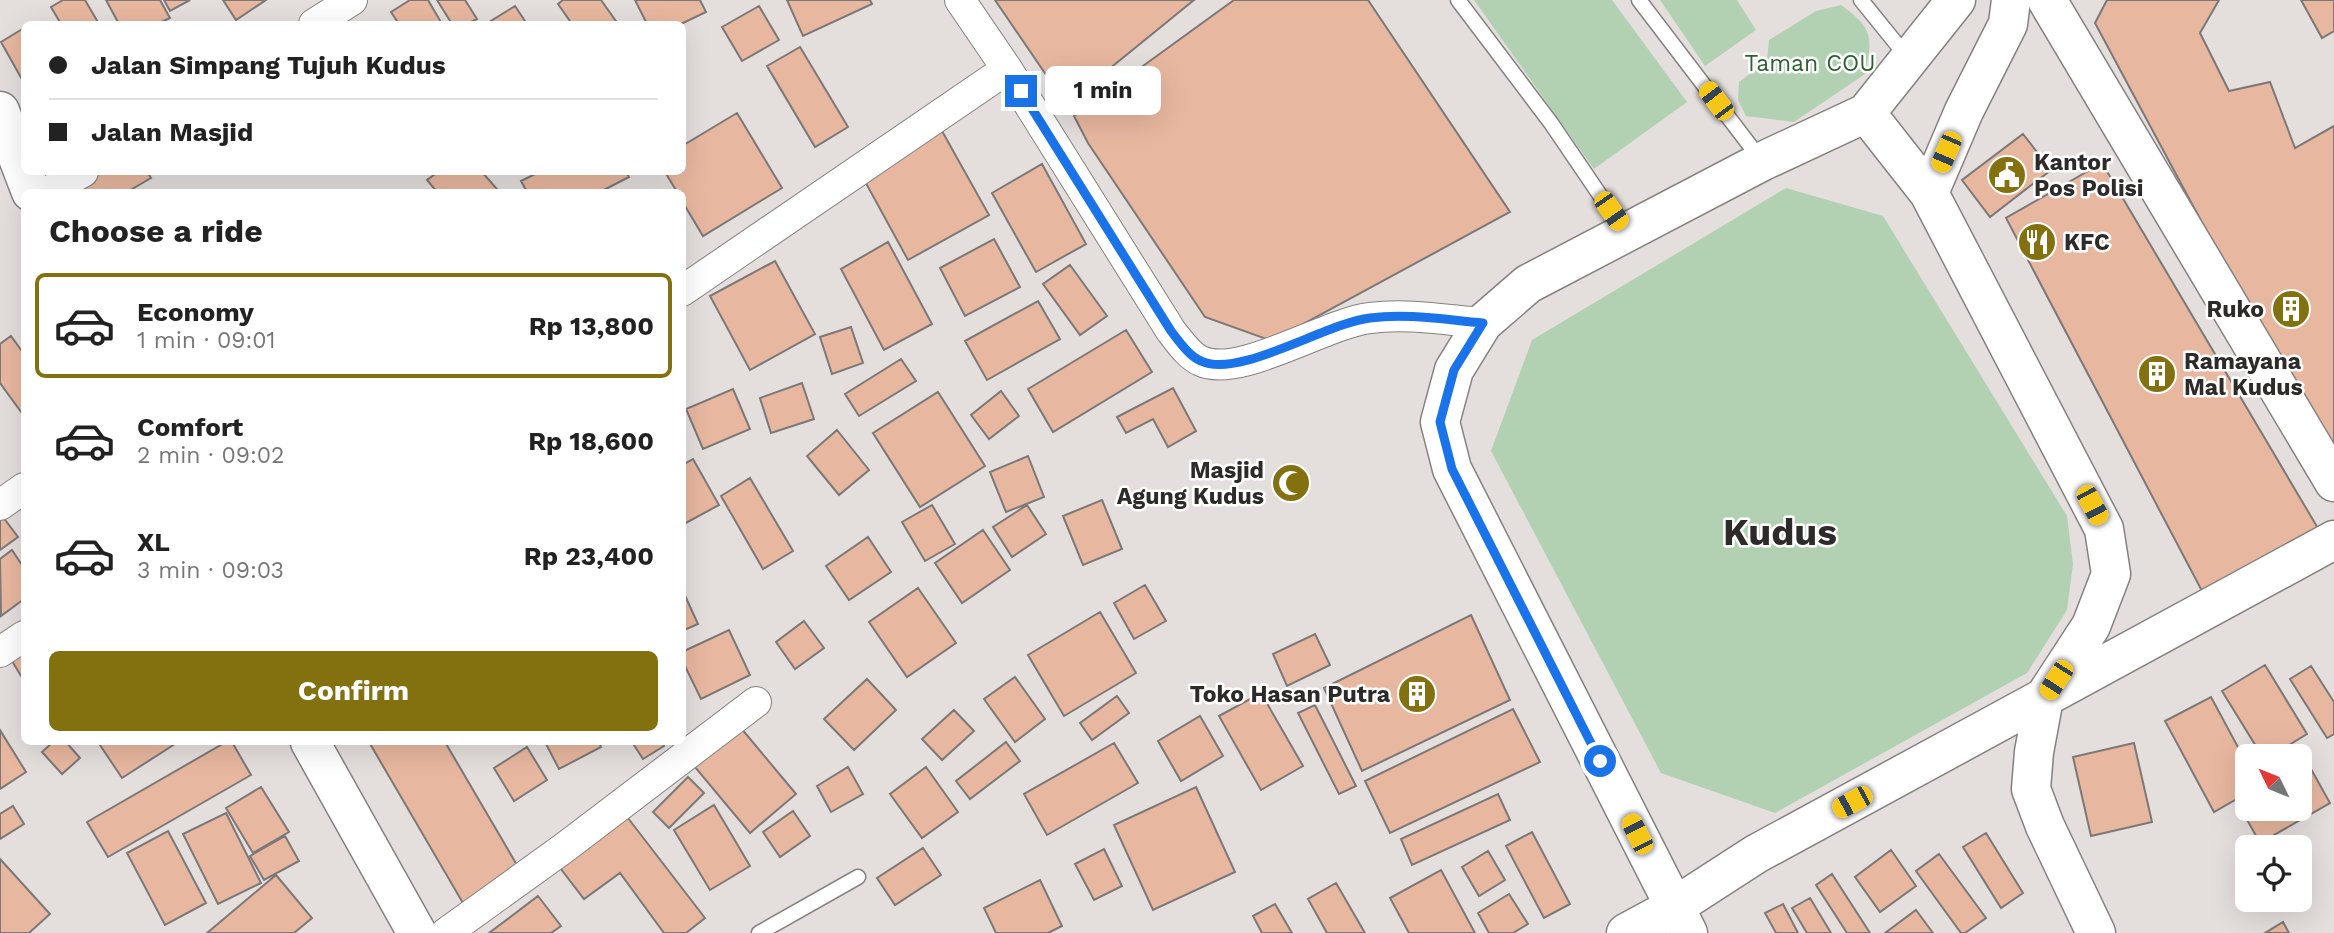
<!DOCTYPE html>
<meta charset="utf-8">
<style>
body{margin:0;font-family:"Work Sans",sans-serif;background:#f2f2f2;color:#222;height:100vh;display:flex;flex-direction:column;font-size:26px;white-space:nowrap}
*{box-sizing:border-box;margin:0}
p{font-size:23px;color:#767676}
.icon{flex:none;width:38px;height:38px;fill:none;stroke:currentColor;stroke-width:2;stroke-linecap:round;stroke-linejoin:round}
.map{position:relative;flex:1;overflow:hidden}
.sheet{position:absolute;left:21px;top:189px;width:665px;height:556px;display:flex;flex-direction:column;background:#fff;border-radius:10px;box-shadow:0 7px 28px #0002}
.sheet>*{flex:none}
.guide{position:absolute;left:21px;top:21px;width:665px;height:154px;border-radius:10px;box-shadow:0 7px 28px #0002;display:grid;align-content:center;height:154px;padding:0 28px;background:#fff}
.needle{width:46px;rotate:313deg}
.tools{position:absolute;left:2235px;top:744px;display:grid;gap:14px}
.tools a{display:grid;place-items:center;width:77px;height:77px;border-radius:10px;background:#fff;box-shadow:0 7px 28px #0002;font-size:35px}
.end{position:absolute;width:32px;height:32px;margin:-16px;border:9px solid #1a73e8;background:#fff;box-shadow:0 0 0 4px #fff}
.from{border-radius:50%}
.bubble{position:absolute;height:49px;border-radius:10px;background:#fff;box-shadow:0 7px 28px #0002;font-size:23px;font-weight:700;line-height:49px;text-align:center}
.car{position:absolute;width:21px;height:42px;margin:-21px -10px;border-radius:9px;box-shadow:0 0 5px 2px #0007;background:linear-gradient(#f5c518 24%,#345 0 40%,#f5c518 0 76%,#345 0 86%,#f5c518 0)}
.guide b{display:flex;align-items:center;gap:24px;height:66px;font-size:26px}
.guide b+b{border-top:2px solid #e0e0e0}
.guide i{width:18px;height:18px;background:#222}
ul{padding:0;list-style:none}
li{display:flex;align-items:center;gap:21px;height:105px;margin:0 14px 10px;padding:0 14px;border:4px solid transparent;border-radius:10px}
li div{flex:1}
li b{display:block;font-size:26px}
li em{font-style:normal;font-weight:700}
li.on{border-color:#83700f}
li>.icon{width:63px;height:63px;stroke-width:1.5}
h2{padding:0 28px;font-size:32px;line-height:84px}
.cta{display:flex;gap:14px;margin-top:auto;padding:14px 28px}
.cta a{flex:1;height:80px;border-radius:10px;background:#83700f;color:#fff;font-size:28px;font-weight:700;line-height:80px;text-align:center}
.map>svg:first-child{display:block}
.green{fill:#b2d1b2}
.building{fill:#e8b79f;stroke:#7c7877;stroke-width:2}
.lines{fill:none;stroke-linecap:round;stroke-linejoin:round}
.lane-casing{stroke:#858180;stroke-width:17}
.street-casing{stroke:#858180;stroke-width:32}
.secondary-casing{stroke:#858180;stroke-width:41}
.lane{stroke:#fff;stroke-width:14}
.street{stroke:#fff;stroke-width:30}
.secondary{stroke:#fff;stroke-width:38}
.route{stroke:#1a73e8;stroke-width:9}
.labels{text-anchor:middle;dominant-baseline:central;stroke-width:5;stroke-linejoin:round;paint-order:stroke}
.park-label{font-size:23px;fill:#2b6030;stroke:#fff}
.poi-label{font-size:23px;font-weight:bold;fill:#2d2b2a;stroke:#fff;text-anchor:start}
.town-label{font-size:37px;font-weight:bold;fill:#2d2b2a;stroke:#fff}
</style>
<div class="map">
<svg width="2334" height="933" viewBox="0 0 2334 933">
<rect width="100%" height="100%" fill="#e4dfdd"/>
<!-- green -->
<path class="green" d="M1474,0H1612L1687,102L1594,169Z
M1660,0H1737L1756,30L1705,66Z
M1841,5C1873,28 1873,37 1865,74L1794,122L1746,116L1738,100L1739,82L1767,61L1769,40L1816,11Z
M1786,188L1883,216L2067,516L2073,564L2067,610L2027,673L1775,813L1661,773L1491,451L1532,340Z"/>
<!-- building -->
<path class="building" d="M63,0H85L99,24H61L51,7Z
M106,0H160L170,18L157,24H119Z
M164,0H190L170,11Z
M223,0H266L236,20Z
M410,0H428L442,24H399L391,12Z
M437,0H465L477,19L467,24H452Z
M563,0H601L618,24H572L558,4Z
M635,0H700L706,12L681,24H647Z
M787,0H870L872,4L803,36Z
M995,0H1194L1066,104Z
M1234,0H1368L1510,212L1272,341L1205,317L1088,143L1074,116Z
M2107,0H2219L2200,33L2229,91L2270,82L2295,148L2334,126V469L2095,23Z
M2301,0H2334V31L2322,38Z
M515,6L527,24H486Z
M759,6L779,40L742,61L722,27Z
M24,28V83L1,42Z
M800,47L848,127L815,147L767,66Z
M737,113L782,188L703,236L682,201V192H677L665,172H682V146Z
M942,131L989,215L908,260L862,176Z
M2023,134L2051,170L1990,217L1962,180Z
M2102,163L2319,530L2203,593L2006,218Z
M1042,164L1086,244L1036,272L992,193Z
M92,172H147L151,178L127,192H57Z
M438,172H482L497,189L493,192H437L427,180Z
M539,172H626L629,177L600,192H527L521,181Z
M994,239L1020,287L965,316L940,268Z
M888,242L932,324L884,350L841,269Z
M775,261L815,334L750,370L710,296Z
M1070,265L1107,316L1080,335L1043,284Z
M1038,301L1060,339L987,380L965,341Z
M851,327L863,363L832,374L820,337Z
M1126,330L1152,372L1053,432L1028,389Z
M11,336L24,354V416L0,383V344Z
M901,359L916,381L859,416L845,394Z
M802,383L814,419L771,433L760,398Z
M1173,388L1196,431L1168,447L1153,419L1126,433L1117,417Z
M733,389L750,429L703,449L686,409Z
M1001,391L1019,416L989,439L971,415Z
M938,392L985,466L920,507L873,433Z
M837,430L869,470L839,495L807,456Z
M1028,456L1044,497L1006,512L990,472Z
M693,459L719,505L682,525V465Z
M750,478L793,551L763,569L721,496Z
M1102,500L1122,549L1083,565L1063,516Z
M932,505L955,544L925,561L902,522Z
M1027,505L1046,534L1012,557L993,527Z
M0,513L18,537L0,550Z
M983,530L1010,570L962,603L935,563Z
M868,537L891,572L849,600L826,566Z
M12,550L24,568V599L1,616L0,559Z
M1145,585L1166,621L1134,639L1114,603Z
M918,588L956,643L907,677L869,622Z
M682,589L698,624L682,631Z
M1100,612L1136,673L1064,716L1028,655Z
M1471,615L1510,700L1362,771L1324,688Z
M804,621L824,648L795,669L776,642Z
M729,630L750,675L701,699L682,660V652Z
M1315,634L1330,665L1287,686L1273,654Z
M24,643V681L6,651Z
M2265,665L2307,734L2271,756H2262L2222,691Z
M2311,666L2334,702V734L2327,738L2290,679Z
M1015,677L1045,719L1015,742L984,699Z
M867,679L896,710L854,750L824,719Z
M1261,693L1303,766L1261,790L1219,716Z
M1117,696L1129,713L1092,740L1080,723Z
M2211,697L2247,764V793L2214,812L2165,721Z
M1315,705L1356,786L1339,794L1298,713Z
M1513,709L1540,762L1390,833L1365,781Z
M954,710L974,731L942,760L922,739Z
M1200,716L1223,756L1181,781L1158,741Z
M736,722L796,794L750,833L690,761Z
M0,730L26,772L0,789Z
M53,742H66L80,758L62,774L42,752Z
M104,742H178L122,778L100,745Z
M226,742H232L251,775L108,857L87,822Z
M369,742H445L524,877L467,910Z
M545,742H599L601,747L559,769Z
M632,742H661L664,746L643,759Z
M1006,742L1020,761L970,799L956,781Z
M1114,743L1138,783L1047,835L1024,794Z
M2134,743L2152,822L2091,836L2073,757Z
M527,747L547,780L514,801L494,768Z
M848,767L863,794L831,812L817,786Z
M926,767L958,812L922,838L890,794Z
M2311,769L2330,803L2260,843L2241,809L2247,806V808H2300V776Z
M688,777L704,793L669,828L653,812Z
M261,787L289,832L253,853L226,808Z
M1196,787L1235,872L1153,910L1114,825Z
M1498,794L1510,820L1412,865L1401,839Z
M714,805L750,866L710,890L674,830Z
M13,806L24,824L0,839V814Z
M621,809L705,918L686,933H664L620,873L584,899L554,860Z
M793,811L810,836L780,857L763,832Z
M226,813L261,883L218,904L183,834Z
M168,831L206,903L165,925L127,853Z
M1532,832L1570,904L1544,918L1506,846Z
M1986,833L2023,893L2001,908L1963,847Z
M285,836L299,861L264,880L250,856Z
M923,848L941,875L895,905L877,878Z
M1104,849L1122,886L1094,900L1075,864Z
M1891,850L1916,886L1880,912L1855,877Z
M1488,851L1505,880L1479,896L1462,867Z
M1939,854L1986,918L1965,933H1961L1916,871Z
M0,859L50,914L29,933H0Z
M1441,870L1475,933H1409L1390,898Z
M1832,874L1870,933H1847L1816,885Z
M276,875L312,918L294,933H207Z
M1040,880L1062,926L1048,933H996L984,908Z
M1336,883L1365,933H1327L1308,899Z
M1509,894L1528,924L1513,933H1489L1478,913Z
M538,896L561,926L551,933H489Z
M1810,898L1831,933H1807L1792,908Z
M1275,904L1292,933H1262L1253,916Z
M1783,904L1798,933H1776L1765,913Z
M1916,910L1933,933H1885Z
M2283,922L2289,933H2265Z"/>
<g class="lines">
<defs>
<path id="lane" d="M1458,0L1551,123L1625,232
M1639,0L1761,160
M1861,0L1908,58
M759,933L858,877"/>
<path id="street" d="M960,0L1007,69L1171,331C1179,341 1189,356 1201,361C1239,379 1326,323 1370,318C1407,313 1446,320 1483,323
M314,24L352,0
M47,192L83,172
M682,291L1007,69
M0,505L24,488
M0,652L24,636
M446,933L564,848L756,702"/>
<path id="secondary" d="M2047,0L2334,482
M0,111L31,192
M1866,113L1929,193L2104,529L2111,574L2091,626L2044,698L2034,752L2031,789L2045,826L2096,933
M1929,193L1964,111L2008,24L2011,0
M310,742L417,933
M1626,933L1674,907L1756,854L2334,540
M1688,933L1452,469L1440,422L1454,370L1483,323L1528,284L1763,161L1866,113L1956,0"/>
</defs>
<!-- lane casing -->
<use href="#lane" class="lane-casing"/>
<!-- street casing -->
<use href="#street" class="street-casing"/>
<!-- secondary casing -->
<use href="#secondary" class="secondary-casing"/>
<!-- lane -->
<use href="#lane" class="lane"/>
<!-- street -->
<use href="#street" class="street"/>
<!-- secondary -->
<use href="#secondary" class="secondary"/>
</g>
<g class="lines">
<!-- route -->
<path class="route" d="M1021,91L1171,331C1179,341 1189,356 1201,361C1239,379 1326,323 1370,318C1407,313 1446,320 1483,323L1454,370L1440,422L1452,469L1600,761"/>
</g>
<!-- icons -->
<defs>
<symbol id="civic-disc" viewBox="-11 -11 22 22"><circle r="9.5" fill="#83700f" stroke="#fff"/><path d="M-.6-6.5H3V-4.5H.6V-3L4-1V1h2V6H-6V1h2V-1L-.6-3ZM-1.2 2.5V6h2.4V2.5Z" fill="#fff"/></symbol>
<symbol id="restaurant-disc" viewBox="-11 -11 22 22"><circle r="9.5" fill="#83700f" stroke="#fff"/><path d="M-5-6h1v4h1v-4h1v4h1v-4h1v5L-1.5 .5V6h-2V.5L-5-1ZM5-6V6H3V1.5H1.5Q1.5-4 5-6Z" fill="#fff"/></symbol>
<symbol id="building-disc" viewBox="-11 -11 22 22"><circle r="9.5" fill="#83700f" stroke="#fff"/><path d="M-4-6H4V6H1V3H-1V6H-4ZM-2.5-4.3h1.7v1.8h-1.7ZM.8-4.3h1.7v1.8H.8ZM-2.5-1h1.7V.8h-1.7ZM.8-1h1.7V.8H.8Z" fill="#fff"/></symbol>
<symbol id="mosque-disc" viewBox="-11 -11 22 22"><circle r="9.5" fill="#83700f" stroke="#fff"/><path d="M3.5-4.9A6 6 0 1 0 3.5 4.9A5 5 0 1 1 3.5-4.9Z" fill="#fff"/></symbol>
</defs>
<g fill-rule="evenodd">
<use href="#civic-disc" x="1985" y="153" width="44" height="44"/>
<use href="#restaurant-disc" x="2015" y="220" width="44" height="44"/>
<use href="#building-disc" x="2269" y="287" width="44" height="44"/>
<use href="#building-disc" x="2135" y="352" width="44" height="44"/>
<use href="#mosque-disc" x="1269" y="461" width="44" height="44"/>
<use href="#building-disc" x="1395" y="672" width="44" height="44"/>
</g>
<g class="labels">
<!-- park labels -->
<g class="park-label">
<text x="1810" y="63">Taman COU</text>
</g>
<!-- poi labels -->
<g class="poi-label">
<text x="2034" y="162">Kantor<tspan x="2034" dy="26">Pos Polisi</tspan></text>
<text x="2064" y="242">KFC</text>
<text x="2264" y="309" text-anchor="end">Ruko</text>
<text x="2184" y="361">Ramayana<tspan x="2184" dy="26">Mal Kudus</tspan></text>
<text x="1264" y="470" text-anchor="end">Masjid<tspan x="1264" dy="26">Agung Kudus</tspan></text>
<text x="1390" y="694" text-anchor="end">Toko Hasan Putra</text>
</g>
<!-- town labels -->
<g class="town-label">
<text x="1780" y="532">Kudus</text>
</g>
</g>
</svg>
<div class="tools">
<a><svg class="needle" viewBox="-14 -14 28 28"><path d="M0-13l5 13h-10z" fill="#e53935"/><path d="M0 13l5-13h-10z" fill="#767676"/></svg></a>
<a><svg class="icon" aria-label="locate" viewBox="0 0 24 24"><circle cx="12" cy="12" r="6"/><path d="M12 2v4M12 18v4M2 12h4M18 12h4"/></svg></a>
</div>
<i class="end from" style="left:1600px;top:761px"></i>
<i class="end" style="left:1021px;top:91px"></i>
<div class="bubble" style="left:1045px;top:66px;width:116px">1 min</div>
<i class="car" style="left:1716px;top:101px;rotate:323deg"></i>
<i class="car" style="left:1946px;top:152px;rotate:203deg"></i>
<i class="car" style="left:1611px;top:211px;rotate:145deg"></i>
<i class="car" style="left:2092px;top:505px;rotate:152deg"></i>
<i class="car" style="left:2056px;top:680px;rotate:213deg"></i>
<i class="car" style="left:1852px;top:802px;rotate:242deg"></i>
<i class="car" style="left:1637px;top:834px;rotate:333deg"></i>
<div class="guide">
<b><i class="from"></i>Jalan Simpang Tujuh Kudus</b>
<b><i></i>Jalan Masjid</b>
</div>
<section class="sheet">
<h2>Choose a ride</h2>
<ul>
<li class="on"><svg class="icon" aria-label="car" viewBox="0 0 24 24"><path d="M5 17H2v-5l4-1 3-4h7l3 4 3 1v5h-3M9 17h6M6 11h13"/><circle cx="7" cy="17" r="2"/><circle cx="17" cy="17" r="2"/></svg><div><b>Economy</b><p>1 min · 09:01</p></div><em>Rp 13,800</em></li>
<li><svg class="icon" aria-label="car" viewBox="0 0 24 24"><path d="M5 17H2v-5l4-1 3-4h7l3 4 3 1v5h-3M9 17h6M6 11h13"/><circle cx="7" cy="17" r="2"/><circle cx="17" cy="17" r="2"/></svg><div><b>Comfort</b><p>2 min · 09:02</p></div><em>Rp 18,600</em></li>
<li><svg class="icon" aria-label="car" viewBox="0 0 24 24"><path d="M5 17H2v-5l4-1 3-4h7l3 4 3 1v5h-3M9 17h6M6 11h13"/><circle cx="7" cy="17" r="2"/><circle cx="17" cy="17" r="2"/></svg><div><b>XL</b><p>3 min · 09:03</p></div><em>Rp 23,400</em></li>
</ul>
<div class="cta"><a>Confirm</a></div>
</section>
</div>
